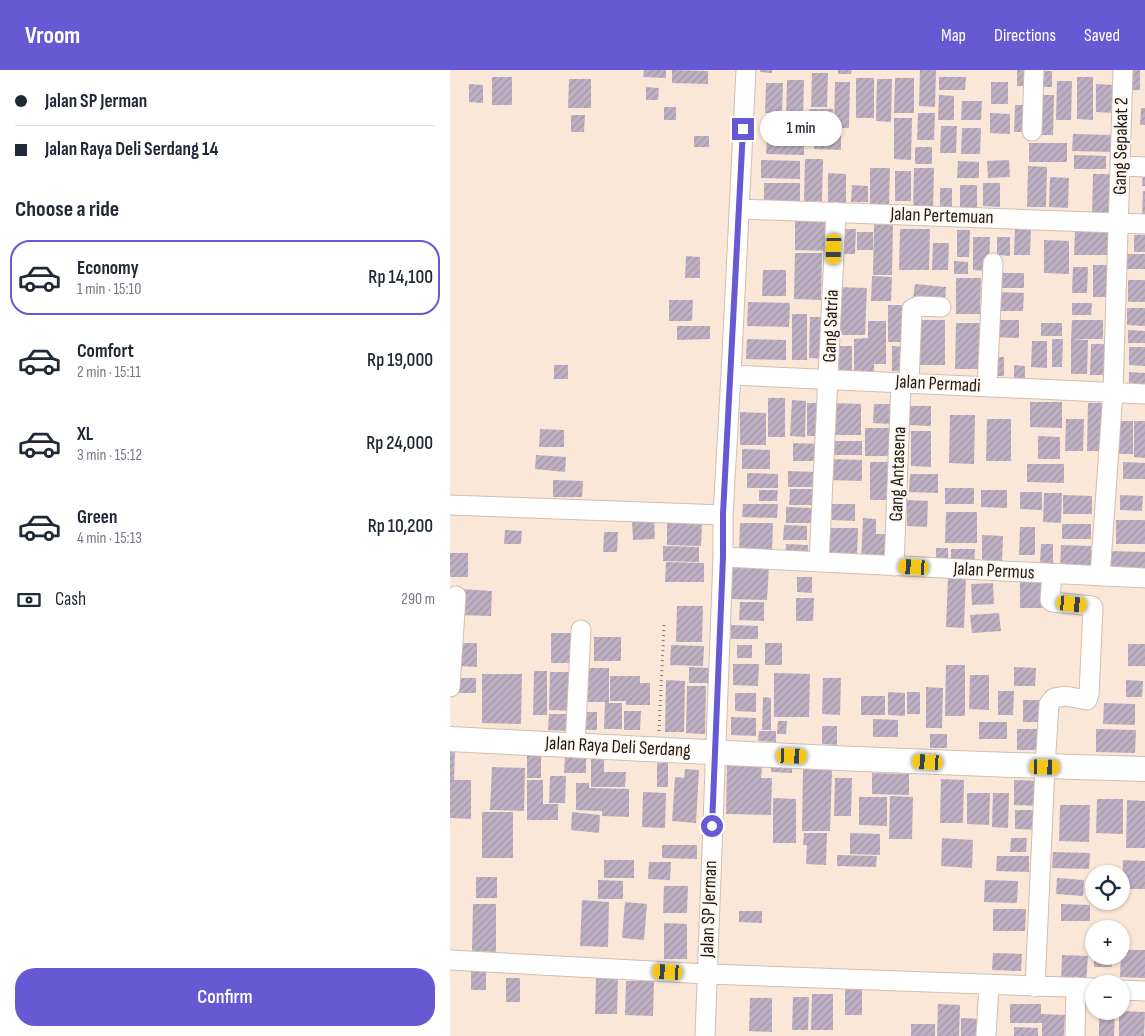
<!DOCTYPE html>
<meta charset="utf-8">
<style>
body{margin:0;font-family:"Sofia Sans Condensed",sans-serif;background:#f2f2f3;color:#1f2937;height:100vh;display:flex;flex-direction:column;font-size:19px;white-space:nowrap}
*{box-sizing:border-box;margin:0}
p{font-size:16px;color:#747a83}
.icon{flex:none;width:28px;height:28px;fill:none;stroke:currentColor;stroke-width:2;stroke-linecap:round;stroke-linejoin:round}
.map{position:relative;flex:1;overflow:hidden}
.drawer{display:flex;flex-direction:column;background:#fff;width:450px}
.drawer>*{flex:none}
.top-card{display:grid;align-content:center;height:110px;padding:0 15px;background:#fff}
.buttons{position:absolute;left:635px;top:795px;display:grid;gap:10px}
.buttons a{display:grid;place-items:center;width:45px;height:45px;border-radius:50%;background:#fff;box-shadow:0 1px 4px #0004;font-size:25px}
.end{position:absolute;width:22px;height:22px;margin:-11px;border:6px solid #6659d3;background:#fff;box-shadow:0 0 0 2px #fff}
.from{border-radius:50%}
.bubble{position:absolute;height:35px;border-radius:18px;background:#fff;box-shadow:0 1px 4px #0004;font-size:16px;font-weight:600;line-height:35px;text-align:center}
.car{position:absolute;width:15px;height:30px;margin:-15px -8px;border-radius:6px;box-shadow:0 0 4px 1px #0007;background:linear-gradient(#f5c518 24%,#345 0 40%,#f5c518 0 76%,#345 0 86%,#f5c518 0)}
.top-card b{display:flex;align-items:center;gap:18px;height:48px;font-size:19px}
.top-card b+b{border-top:1px solid #e0e1e3}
.top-card i{width:12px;height:12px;background:#1f2937}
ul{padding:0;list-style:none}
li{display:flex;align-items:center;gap:15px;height:75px;margin:0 10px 8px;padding:0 5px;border:2px solid transparent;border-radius:20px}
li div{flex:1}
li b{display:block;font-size:19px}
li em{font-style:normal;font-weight:600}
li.on{border-color:#6659d3}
li>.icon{width:45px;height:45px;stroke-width:1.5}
h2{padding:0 15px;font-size:22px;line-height:60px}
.pay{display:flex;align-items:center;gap:12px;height:55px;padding:0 15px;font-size:19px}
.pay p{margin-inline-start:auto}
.primary-button{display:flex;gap:10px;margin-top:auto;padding:10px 15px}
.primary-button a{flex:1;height:58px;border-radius:20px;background:#6659d3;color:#fff;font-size:20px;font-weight:600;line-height:58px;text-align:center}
header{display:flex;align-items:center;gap:30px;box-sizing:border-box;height:70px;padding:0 25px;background:#6659d3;color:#fff}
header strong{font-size:24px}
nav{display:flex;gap:28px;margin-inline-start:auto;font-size:18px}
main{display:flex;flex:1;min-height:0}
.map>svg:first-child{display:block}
.building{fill:url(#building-hatch)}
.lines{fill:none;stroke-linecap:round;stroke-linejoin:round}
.minor-casing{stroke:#d1beaf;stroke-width:21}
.major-casing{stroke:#d1beaf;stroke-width:26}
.path{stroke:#84776d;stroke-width:3;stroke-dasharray:1 4;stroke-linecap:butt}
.minor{stroke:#fff;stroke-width:19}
.major{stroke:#fff;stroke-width:24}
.route{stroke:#6659d3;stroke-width:6}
.labels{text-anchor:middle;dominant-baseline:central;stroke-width:4;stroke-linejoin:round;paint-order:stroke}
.street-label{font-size:19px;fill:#211a15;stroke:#fff7f0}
</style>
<header>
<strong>Vroom</strong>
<nav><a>Map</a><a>Directions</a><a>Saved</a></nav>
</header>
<main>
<section class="drawer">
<div class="top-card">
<b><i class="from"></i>Jalan SP Jerman</b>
<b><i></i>Jalan Raya Deli Serdang 14</b>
</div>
<h2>Choose a ride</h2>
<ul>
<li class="on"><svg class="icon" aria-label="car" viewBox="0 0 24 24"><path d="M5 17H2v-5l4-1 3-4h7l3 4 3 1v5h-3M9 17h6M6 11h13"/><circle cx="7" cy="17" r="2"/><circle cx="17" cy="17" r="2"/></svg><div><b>Economy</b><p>1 min · 15:10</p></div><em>Rp 14,100</em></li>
<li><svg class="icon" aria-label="car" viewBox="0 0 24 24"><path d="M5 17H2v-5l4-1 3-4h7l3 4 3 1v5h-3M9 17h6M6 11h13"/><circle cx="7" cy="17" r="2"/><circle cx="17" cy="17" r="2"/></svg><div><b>Comfort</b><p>2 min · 15:11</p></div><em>Rp 19,000</em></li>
<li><svg class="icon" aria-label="car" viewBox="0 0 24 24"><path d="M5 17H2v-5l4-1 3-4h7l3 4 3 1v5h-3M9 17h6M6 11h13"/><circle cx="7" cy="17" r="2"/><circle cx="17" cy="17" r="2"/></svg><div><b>XL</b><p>3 min · 15:12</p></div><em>Rp 24,000</em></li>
<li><svg class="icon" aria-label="car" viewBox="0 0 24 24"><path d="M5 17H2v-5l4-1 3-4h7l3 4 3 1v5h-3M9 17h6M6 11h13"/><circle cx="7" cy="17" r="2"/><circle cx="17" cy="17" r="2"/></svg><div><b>Green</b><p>4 min · 15:13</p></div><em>Rp 10,200</em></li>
</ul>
<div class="pay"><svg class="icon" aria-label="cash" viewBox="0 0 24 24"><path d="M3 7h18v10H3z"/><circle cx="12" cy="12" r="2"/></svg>Cash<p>290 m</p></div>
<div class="primary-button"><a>Confirm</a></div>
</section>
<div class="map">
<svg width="695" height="966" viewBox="0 0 695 966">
<defs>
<pattern id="building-hatch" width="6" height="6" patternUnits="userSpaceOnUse" patternTransform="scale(1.25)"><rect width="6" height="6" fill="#bdb0c3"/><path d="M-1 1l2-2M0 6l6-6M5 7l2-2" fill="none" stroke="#a297a7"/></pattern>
</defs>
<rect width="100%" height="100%" fill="#fbe7d7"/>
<!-- building -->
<path class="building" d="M194,0H216V8L193,7Z
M222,0L258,1V14L222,13Z
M310,0H322V3L310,2Z
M388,0H402L401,4H388Z
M470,0H486L485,37L469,36Z
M567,0H579V16H567Z
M678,0H690V20H678Z
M589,1H602V17H588Z
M362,3H378L377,37H361Z
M42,7H62V35H42Z
M489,7H516L515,20H489Z
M627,7H643V50L627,49Z
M406,8H424V48H406Z
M445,8H464V43H444Z
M119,9H141V38H118Z
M427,9H442L441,52L426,51Z
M337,10H354L353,48H336Z
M607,11H622L621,50H606Z
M385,12H400L399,58H384Z
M541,12H558V34H541Z
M316,13H333L332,43H315Z
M19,14L33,15V33L19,32Z
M646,14L664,15L663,43L646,42Z
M196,17L209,18L208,30H196Z
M489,25L504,26V50H488Z
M584,25H604L603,65H584Z
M512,31H532L531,50H511Z
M565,35H579L578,62H564Z
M214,37H226V50H214Z
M691,38H695V55H690Z
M359,39H383V60H359Z
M468,43H485L484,70H467Z
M540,43L560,44V64L540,63Z
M121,45H135L134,62H121Z
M444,48H462L461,90L444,89Z
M318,49L349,50V59H318Z
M491,56H507L506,83H490Z
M512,58H531L530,84H511Z
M365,63H391V80L364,79Z
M623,64L663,65L662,82L622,81Z
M244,66H259V77H244Z
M317,66L354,67V85L316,84Z
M579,73H617V92H579Z
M465,77H482V94H465Z
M624,85L656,86V99H624Z
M355,89H373L372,131H354Z
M311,90L350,91V109L311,108Z
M559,90L560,107L538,108L537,91Z
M508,91L529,92V108H507Z
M578,96L597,97L596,137H577Z
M420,98H440L439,137H420Z
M464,98H484L483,141L463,140Z
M693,100H695V116H692Z
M445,101H461V131H445Z
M378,103L396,104V134H378Z
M643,104H662V147H642Z
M600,107L619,108L618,138L599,137Z
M314,113H350V131H314Z
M533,113H550V137L533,136Z
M402,115L418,116V132H401Z
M510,115H527V138H510Z
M490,118H502V138L490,137Z
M693,121H695V147H692Z
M345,148L383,149V181L345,180Z
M424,154L443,155L442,205H423Z
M565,157H581L580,185H564Z
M387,159H406L405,184H387Z
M450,159H480L479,200H449Z
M507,160H520L519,187H507Z
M625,161L659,162V185H624Z
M407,162H423V180H407Z
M684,165H695V182H684Z
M523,167H540L539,201L523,200Z
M547,167H560V186L547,185Z
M594,170L619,171V204L594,203Z
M483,173H499L498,200H482Z
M345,183H372L371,230L344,229Z
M676,184H695V199H676Z
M236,186L250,187V208H235Z
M504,191L518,192V204H504Z
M643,195H660V227H643Z
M623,197H638L637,223H622Z
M313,200H336V226H312Z
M550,203H574V218H549Z
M422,206L442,207L441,231H421Z
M506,208H531L530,244H506Z
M678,210H695V232H678Z
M465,214L496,217L495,231L463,228Z
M387,217L417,218L415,265H386Z
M549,222L574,223L573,241H549Z
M219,230H243L242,251H219Z
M298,232L340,233L339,257L297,256Z
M622,233H642L641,245H622Z
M438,235H459L460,272H438Z
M677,238H695V256L677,255Z
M342,244H357V290H342Z
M360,247H378V289L359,288Z
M471,250H495V295H470Z
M543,250H569V268L543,267Z
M622,250H653V269H621Z
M418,251H436V294H424V305H404V269L418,268Z
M506,253H533L532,299H505Z
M591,253H612V266H591Z
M227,256H260V269L227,270Z
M678,260L695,261V273H678Z
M297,269L336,270V290L296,289Z
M602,269H613L612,297H602Z
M621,269L638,270L637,304H621Z
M582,271H597V298L581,297Z
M641,274H655L654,305H640Z
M384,276H402V302H384Z
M442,276L459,277L458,301H442Z
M679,277H695V296L679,295Z
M541,287H554V306H541Z
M104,295H118V309H104Z
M564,295L575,296V309H564Z
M679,302L695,303V317L679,316Z
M318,328H335V367H318Z
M342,330L356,331L355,367L340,366Z
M580,332H612V358L580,357Z
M357,333H373L372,366H357Z
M382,333L411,334V365H381Z
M638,333H656V381H637Z
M424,334H441V354L423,353Z
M460,336H481V356L459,355Z
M290,342L316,343V375H290Z
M500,345H525L524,394L499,393Z
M537,349H561V391H536Z
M616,349H634L633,381H615Z
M667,351H683V384H666Z
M684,351H695V388L684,387Z
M415,358H444V386H415Z
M90,359L114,360V377H89Z
M461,361H481V397L461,396Z
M588,366L610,367V389H588Z
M383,371H412V385H383Z
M343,373L370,374V391H343Z
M292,379L320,380V399H292Z
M86,385L116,387L115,402L85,399Z
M378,389L412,390V411L377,410Z
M420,392H445L444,430H420Z
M673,392L695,393V409H673Z
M577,394H614V413L577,412Z
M338,401L365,402V417H338Z
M297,403L328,404V418H297Z
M460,404H488V423L459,422Z
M103,410L133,411L132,427H103Z
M495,418H524V434H495Z
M340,419H367V435H339Z
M309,420H328L327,431H309Z
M531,420H557V438L531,437Z
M570,422H592V440L570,439Z
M594,423H612L611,453L593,452Z
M613,425L642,426V444H613Z
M670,425L693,426L692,441L670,440Z
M457,430L478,431L477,457L457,456Z
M293,434H328L327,448L292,447Z
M382,434H405V451L382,450Z
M336,437L362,438L361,453H336Z
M496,442H527V473H495Z
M413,448L426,449V464H444L443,494L411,493Z
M204,450L205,469L183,470L182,451Z
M666,450H695V474H666Z
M217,452L252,453L251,476L217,475Z
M290,453H323L322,484L289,483Z
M612,454H641V469H612Z
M334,455L357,456V470H333Z
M570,457H585V485H569Z
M377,458H408L407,487H376Z
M55,460L72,461L71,474H54Z
M154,462H168L167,482H153Z
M532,465L553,466L552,494H532Z
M336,474L358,475V488H335Z
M591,474H603V493H590Z
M611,475L641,476V500L610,499Z
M213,476L249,477V492L213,491Z
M486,478H498V495H486Z
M501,479H525L524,496L501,495Z
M661,481L695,482V500L660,499Z
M0,483H18V507H0Z
M216,492L254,493V512H215Z
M283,494L319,496L317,530L281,529Z
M498,506H516L514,558L496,557Z
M347,507H362V523L347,522Z
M570,510H595V538H570Z
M543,513L544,534L522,535L521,514Z
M11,519L42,521L41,546L10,545Z
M346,528H364L363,551H346Z
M290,532H314V551L289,550Z
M227,536H253L252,572H226Z
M549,543L551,561L522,563L520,545Z
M281,555L308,556V569H281Z
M101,563H129L128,593H101Z
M144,567H171V591H144Z
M7,573H27V597L6,596Z
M315,573H332V595H315Z
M678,574H695V596H678Z
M221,575L254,576L253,596L220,595Z
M287,575H302V588H287Z
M283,594H309L308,616L283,615Z
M496,595H515V646H495Z
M239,597L259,598V613H239Z
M564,597L586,598L585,616H564Z
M137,598H159V633H172V659H154L155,632H136Z
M84,601H97V645H83Z
M100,602H124L123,641L99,640Z
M324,603L360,604L359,647H324Z
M32,604H72L71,654L32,653Z
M520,605H539V640L519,639Z
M160,606H190V613H200V635H176V631H160Z
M8,608H26V623H8Z
M373,608H391L390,645L372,644Z
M216,610L235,611L234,662H215Z
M676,610L693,611L692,627H676Z
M237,616H256L255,664L236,663Z
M476,617L493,618L492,658H476Z
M548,621H564L563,645H548Z
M438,622L455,623V646L438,645Z
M457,622H470V644H457Z
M285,623H306V642L285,641Z
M411,626H435V645H411Z
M313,627L321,628V660H312Z
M573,630H593L592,652H573Z
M654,633L685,634V655L653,654Z
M174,641H191L190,660H174Z
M131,642H147V660H131Z
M99,644H120V661L98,660Z
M281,647L306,648V666L281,665Z
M423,649L448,650V667H423Z
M328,651H337L336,664H327Z
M529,652H557V669H529Z
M372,656H387V675L372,674Z
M567,659H591V680H567Z
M646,659L686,660L685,683L646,682Z
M309,661H326V672L308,671Z
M480,664H497V678H480Z
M0,678H5L4,710H21V749L0,748Z
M77,683H91V708H77Z
M115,685L136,686V703H114Z
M141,688H154V702H176L175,717H141Z
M321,692L342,693V703L321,702Z
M207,693H218V717H207Z
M277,694L312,695L311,708H322L321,745L276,744Z
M42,697L75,698L74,741L40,740Z
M235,699L249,700L246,753L222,751L225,707L234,708Z
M353,699L382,700L380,761H352Z
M422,703L459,704V725L422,724Z
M100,706H116L115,733H99Z
M385,708H402L401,746H384Z
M491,709L514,710L513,753H490Z
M77,710H93V734H108V750H77Z
M564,710L590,711V736L564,735Z
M126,713H139V718L179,719V747L152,746V741L126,740Z
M193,722L216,723L215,758L192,757Z
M517,723H540L539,755L517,754Z
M543,723H559L558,758L542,757Z
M440,726L463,727L462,769H439Z
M409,727H437V756L409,755Z
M323,728L346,729V773H323Z
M647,729H673V764L646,763Z
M677,730L695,731V778H676Z
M610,735H640L639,772L609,771Z
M565,740H591V760L565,759Z
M32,742H63V788H32Z
M122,742L150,745L149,763L121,760Z
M354,763H377L376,795L356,794L357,775H353Z
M400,763L430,764V785L400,784Z
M492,768L523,770L522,798L491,796Z
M561,768H577L576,782H560Z
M212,775H247V789L212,788Z
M603,782L640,783L639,799L602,798Z
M387,785L427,786L426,797L387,796Z
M547,786H579V802L546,801Z
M154,790H184V808H154Z
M673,790L695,791V819H672Z
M199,792H221L220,810L198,809Z
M26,807H47V828H26Z
M607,808L634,810L633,826L606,824Z
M148,810L173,811V829H148Z
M535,810L568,811L567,833L534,832Z
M214,816H238L237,843H213Z
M132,830L159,832L158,877L130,876Z
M175,832L197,834L194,870L172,868Z
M23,834H46V882L22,881Z
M611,834L640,835V851H611Z
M543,839H576L575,861H543Z
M289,841H312V853L289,852Z
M214,853L237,854V889H214Z
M671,880H695V908L670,907Z
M543,883L572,884L571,901L542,900Z
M612,885L638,886L636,914L611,913Z
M644,886H662V897H644Z
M21,900H36V920H21Z
M56,908H70V932H56Z
M146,908H168L167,944H145Z
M176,911H204L203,946L175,945Z
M395,917H412V945H395Z
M362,924H383V960H361Z
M343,927H359L358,960H342Z
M300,928H322V962L299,961Z
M488,934L510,935L509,966H487Z
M560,934H591V944L615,945L614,966H592V953H560Z
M669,941L695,942L694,966H669Z
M649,942H665L664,966H649Z
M511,948L534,949V966H511Z
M461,954H485V966H461Z
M564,957L588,958V966H564Z"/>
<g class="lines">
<defs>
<path id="minor" d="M582,61L584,0
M670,96L695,97
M289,139L695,154
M281,305L695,324
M459,313L462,239L468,236L491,237
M537,316L543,193
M0,435L273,445
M273,487L695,508
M369,492L386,142
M444,496L451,313
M650,506L663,322L673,0
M0,617L6,526
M125,675L131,560
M0,890L257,904L644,918
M585,917L595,697L599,634L604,628L615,626L637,630L639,624L643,538L642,536L602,532L600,530L602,504
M671,920L695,921
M255,966L273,487V445L281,305L296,0
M536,966L539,914
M625,966L626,917"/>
<path id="major" d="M0,669C232,681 463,693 695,699"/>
</defs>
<!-- minor casing -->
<use href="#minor" class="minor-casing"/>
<!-- major casing -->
<use href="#major" class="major-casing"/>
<!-- path -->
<path class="path" d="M209,661L214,555"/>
<!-- minor -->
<use href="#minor" class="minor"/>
<!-- major -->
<use href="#major" class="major"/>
</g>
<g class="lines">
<!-- route -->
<path class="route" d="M262,756L273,487V444L293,59"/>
</g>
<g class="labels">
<!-- street labels -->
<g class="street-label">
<text transform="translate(671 76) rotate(-89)">Gang Sepakat 2</text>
<text transform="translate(492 146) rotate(2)">Jalan Pertemuan</text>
<text transform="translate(381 256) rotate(-88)">Gang Satria</text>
<text transform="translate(488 314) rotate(3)">Jalan Permadi</text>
<text transform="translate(448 404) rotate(-88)">Gang Antasena</text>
<text transform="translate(544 501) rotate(3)">Jalan Permus</text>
<text transform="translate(168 677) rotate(3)">Jalan Raya Deli Serdang</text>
<text transform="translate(259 839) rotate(-88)">Jalan SP Jerman</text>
</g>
</g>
</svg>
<div class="buttons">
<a><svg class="icon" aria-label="locate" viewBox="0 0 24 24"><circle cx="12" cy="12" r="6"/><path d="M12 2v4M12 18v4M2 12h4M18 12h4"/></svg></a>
<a>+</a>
<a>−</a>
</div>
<i class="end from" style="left:262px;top:756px"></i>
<i class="end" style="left:293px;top:59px"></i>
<div class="bubble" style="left:310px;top:41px;width:82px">1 min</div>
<i class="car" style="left:384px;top:179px;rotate:182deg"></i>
<i class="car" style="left:464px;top:497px;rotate:273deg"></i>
<i class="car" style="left:622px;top:534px;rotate:96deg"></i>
<i class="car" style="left:342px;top:686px;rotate:92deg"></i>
<i class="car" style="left:478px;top:692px;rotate:273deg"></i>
<i class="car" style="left:595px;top:697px;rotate:91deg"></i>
<i class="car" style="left:218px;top:902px;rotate:273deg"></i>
</div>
</main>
